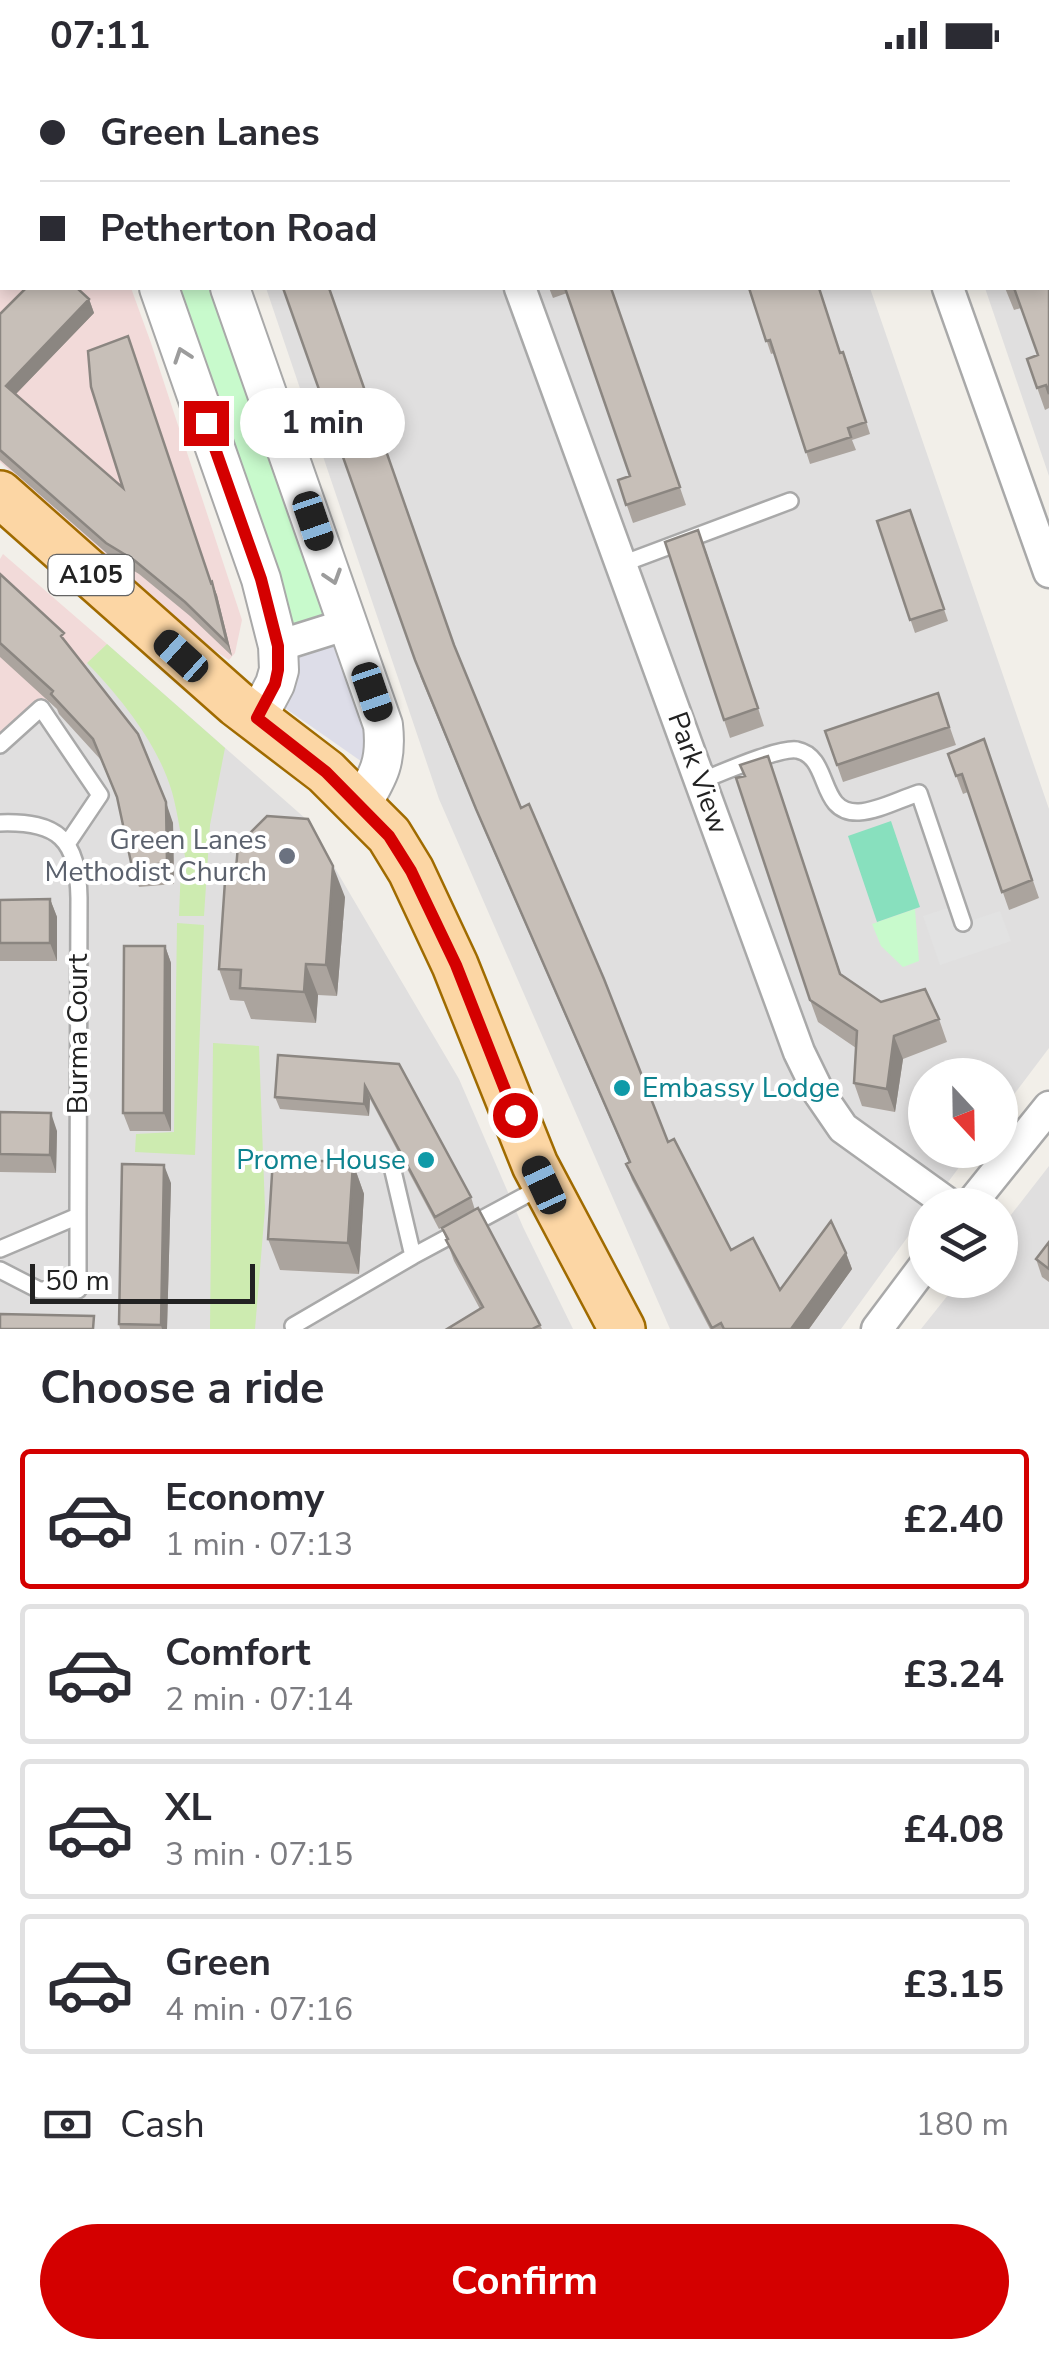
<!DOCTYPE html>
<meta charset="utf-8">
<style>
body{margin:0;font-family:"Nunito Sans",sans-serif;background:#f2f2f3;color:#2b2b33;height:100vh;display:flex;flex-direction:column;font-size:38px;white-space:nowrap}
*{box-sizing:border-box;margin:0}
p{font-size:32px;color:#7c7c81}
.icon{flex:none;width:55px;height:55px;fill:none;stroke:currentColor;stroke-width:2;stroke-linecap:round;stroke-linejoin:round}
.map{position:relative;height:1259px;overflow:hidden}
.panel{display:flex;flex-direction:column;background:#fff;flex:1}
.panel>*{flex:none}
.hud{position:absolute;left:0px;top:0px;width:1050px;height:220px;box-shadow:0 5px 15px #0003;display:grid;align-content:center;height:220px;padding:0 40px;background:#fff}
.needle{width:65px;rotate:158deg}
.buttons{position:absolute;left:908px;top:988px;display:grid;gap:20px}
.buttons a{display:grid;place-items:center;width:110px;height:110px;border-radius:50%;background:#fff;box-shadow:0 5px 15px #0003;font-size:50px}
.scale{position:absolute;left:30px;bottom:25px;width:225px;box-sizing:border-box;padding-left:10px;border:5px solid #222;border-top:0;font-size:28px;line-height:35px;white-space:nowrap;color:#222;-webkit-text-stroke:8px #fff;paint-order:stroke}
.end{position:absolute;width:45px;height:45px;margin:-22px;border:12px solid #d40000;background:#fff;box-shadow:0 0 0 5px #fff}
.from{border-radius:50%}
.bubble{position:absolute;height:70px;border-radius:35px;background:#fff;box-shadow:0 5px 15px #0003;font-size:32px;font-weight:700;line-height:70px;text-align:center}
.car{position:absolute;width:30px;height:60px;margin:-30px -15px;border-radius:12px;box-shadow:0 0 8px 2px #0007;background:linear-gradient(#222 24%,#8ab4d8 0 40%,#222 0 76%,#8ab4d8 0 86%,#222 0)}
.hud b{display:flex;align-items:center;gap:35px;height:95px;font-size:38px}
.hud b+b{border-top:2px solid #e1e1e2}
.hud i{width:25px;height:25px;background:#2b2b33}
ul{padding:0;list-style:none}
li{display:flex;align-items:center;gap:30px;height:140px;margin:0 20px 15px;padding:0 20px;border:5px solid #e1e1e2;border-radius:10px}
li div{flex:1}
li b{display:block;font-size:38px}
li em{font-style:normal;font-weight:700}
li.active{border-color:#d40000}
li>.icon{width:90px;height:90px;stroke-width:1.5}
h2{padding:0 40px;font-size:45px;line-height:120px}
.pay{display:flex;align-items:center;gap:25px;height:110px;padding:0 40px;font-size:38px}
.pay p{margin-inline-start:auto}
.button{display:flex;gap:20px;margin-top:auto;padding:20px 40px}
.button a{flex:1;height:115px;border-radius:60px;background:#d40000;color:#fff;font-size:40px;font-weight:700;line-height:115px;text-align:center}
.status{display:flex;justify-content:space-between;align-items:center;height:70px;padding:0 50px;background:#fff;direction:ltr}
.status svg{height:28px;fill:currentColor}
.map>svg:first-child{display:block}
.residential{fill:#e0dfdf}
.commercial{fill:#f2dad9}
.grass{fill:#cdebb0}
.park{fill:#c8facc}
.pitch{fill:#88e0be}
.parking{fill:#e2e2e2}
.plaza{fill:#dddde8}
.lines{fill:none;stroke-linecap:round;stroke-linejoin:round}
.service-casing{stroke:#a9a9a9;stroke-width:20}
.minor-casing{stroke:#a9a9a9;stroke-width:35}
.tertiary-casing{stroke:#a9a9a9;stroke-width:42}
.primary-casing{stroke:#a06b00;stroke-width:50}
.service{stroke:#fff;stroke-width:15}
.minor{stroke:#fff;stroke-width:30}
.tertiary{stroke:#fff;stroke-width:38}
.primary{stroke:#fcd6a4;stroke-width:45}
.wall{fill:#aba49e}
.shaded-wall{fill:#8b8681}
.building{fill:#c7bfb8;stroke:#8b8681;stroke-width:2.5}
.oneway{stroke:#9c9c9c}
.route{stroke:#d40000;stroke-width:12}
.worship-dot{fill:#6b7280;stroke:#fff;stroke-width:4}
.culture-dot{fill:#0f9aa8;stroke:#fff;stroke-width:4}
.labels{text-anchor:middle;dominant-baseline:central;stroke-width:8;stroke-linejoin:round;paint-order:stroke}
.shield{fill:#fff;stroke:#646464;stroke-width:2.5}
.shield-label{font-size:25px;font-weight:bold;fill:#222}
.street-label{font-size:28px;fill:#222;stroke:#fff}
.worship-label{font-size:28px;fill:#5b616d;stroke:#fff;text-anchor:end}
.culture-label{font-size:28px;fill:#0d838f;stroke:#fff;text-anchor:start}
</style>
<div class="status"><b>07:11</b><svg viewBox="0 0 49 12"><path d="M0 12V9h3v3zM5 12V6h3v6zM10 12V3h3v9zM15 12V0h3v12zM26 1h20v11H26zM47 4h2v5h-2z"/></svg></div>
<div class="map">
<svg width="1049" height="1259" viewBox="0 0 1049 1259">
<rect width="100%" height="100%" fill="#f2efe9"/>
<!-- residential -->
<path class="residential" d="M1048,127H1049V406L985,218H1048Z
M266,218H870L1049,739V978L1000,1043V1005H925V1080H972L931,1135H925V1143L841,1259H670L439,729Z
M107,574L306,749L459,1009L523,1157L573,1259H0V673L41,638Z
M1049,1096V1259H921L960,1210H1000V1159Z"/>
<!-- commercial -->
<path class="commercial" d="M0,187L2,190V218H131L151,273L242,550L235,583L229,590L199,570L0,392Z
M3,484L107,574L41,638L0,673V489Z"/>
<!-- grass -->
<path class="grass" d="M107,574L225,678L210,755L204,846H179L181,795L186,791C181,768 178,744 172,722C158,674 121,628 87,593Z
M177,853L204,855L195,1085L135,1082L136,1064L174,1062Z
M213,973L259,976L265,1139L255,1259H210Z"/>
<!-- park -->
<path class="park" d="M166,218H209L327,534L326,541L320,546L290,557Z
M915,839L919,891L903,897L881,876L872,854Z"/>
<!-- pitch -->
<path class="pitch" d="M891,751L920,837L877,852L848,766Z"/>
<!-- parking -->
<path class="parking" d="M957,835L964,853L1000,841L1011,871L940,895L923,846Z"/>
<!-- plaza -->
<path class="plaza" d="M332,573L335,575L365,662L368,696L282,636L293,589Z"/>
<g class="lines">
<defs>
<path id="service" d="M566,2L571,0
M622,494L790,431
M0,675L41,638L100,725L67,774
M701,711C721,703 779,677 797,680C832,687 817,744 859,742C878,741 900,729 919,723L963,853
M0,753C58,751 78,769 79,828L78,1146L0,1179
M393,1101L413,1186
M0,1200L39,1220H78V1146
M293,1256L413,1186L543,1116"/>
<path id="minor" d="M853,0L854,2
M1048,98L1049,97
M520,218L799,982L819,1023L843,1058L950,1135
M948,218L1049,502
M278,576L348,554
M970,1135L1049,1037
M877,1259L925,1195"/>
<path id="tertiary" d="M81,0L82,2
M147,0L148,2
M159,218L261,509L278,576L279,600L275,614L257,648
M230,218L383,655C387,691 379,705 361,735"/>
<path id="primary" d="M0,424L237,634L326,702L389,765L411,801L455,895L535,1095L622,1259"/>
</defs>
<!-- service casing -->
<use href="#service" class="service-casing"/>
<!-- minor casing -->
<use href="#minor" class="minor-casing"/>
<!-- tertiary casing -->
<use href="#tertiary" class="tertiary-casing"/>
<!-- primary casing -->
<use href="#primary" class="primary-casing"/>
<!-- service -->
<use href="#service" class="service"/>
<!-- minor -->
<use href="#minor" class="minor"/>
<!-- tertiary -->
<use href="#tertiary" class="tertiary"/>
<!-- primary -->
<use href="#primary" class="primary"/>
</g>
<!-- wall -->
<path class="wall" d="M0,0H44V2H4Z
M1049,152V338L1045,340L1027,289L1038,285L1021,238L1014,240L1005,218H1048Z
M549,218H611L686,435L633,453L618,410L630,406L567,223L553,228Z
M749,218L841,283L848,294L870,364L852,370L856,380L810,394L774,283L771,284Z
M89,229L94,243L16,324L211,513L217,525L232,586L190,546L139,504L111,487L0,390V244Z
M910,440L948,551L915,563L877,451Z
M705,478L764,656L730,668L724,650Z
M0,504L69,576L173,753L174,814L139,817L132,797L118,731L101,690L59,644L57,639L0,587Z
M455,579L521,738L668,1072L731,1180L780,1220L846,1183L852,1199L809,1259H710L632,1110L626,1094L629,1092L482,755L420,606Z
M938,623L956,675L843,712L837,695Z
M984,669L1039,828L1009,840L968,722L963,724L948,684Z
M776,709L841,905L881,932L939,949L947,972L903,989L895,1042L862,1036L854,1013L856,978L818,952L810,930Z
M345,827L337,926L318,925L316,953L251,949L244,931L230,930L219,899Z
M50,829L57,847V891H0V830Z
M165,876L171,893V1061H130L123,1043Z
M399,994L471,1127L475,1140L439,1159L370,1029L369,1046L280,1039L275,1027Z
M0,1042L57,1061L56,1103L0,1102Z
M353,1093L364,1124L359,1204L280,1200L268,1169Z
M171,1113L167,1259H120L119,1254Z
M442,1158L540,1255L542,1259H447L480,1239L454,1191Z
M1049,1172V1212L1042,1207L1036,1189Z"/>
<!-- shaded-wall -->
<path class="shaded-wall" d="M89,229L94,243L11,329L6,316Z
M212,512L217,525L232,586L227,573Z
M166,732L173,753L174,814L167,793Z
M333,796L345,827L337,926L326,895Z
M50,829L57,847V891L50,873Z
M165,876L171,893V1061L164,1043Z
M306,894L318,925L316,953L304,922Z
M894,966L903,989L895,1042L887,1019Z
M365,1016L370,1029L369,1046L364,1034Z
M51,1043L57,1061L56,1103L50,1085Z
M353,1093L364,1124L359,1204L348,1173Z
M164,1095L171,1113L167,1259H162L161,1255Z
M846,1183L852,1199L809,1259H791Z"/>
<!-- building -->
<path class="building" d="M15,0H43L44,2H19Z
M206,0H254V2H207Z
M403,0H486V2H404Z
M669,0H731L732,2H670Z
M929,0H989L990,2H930Z
M0,93L2,94V158L0,161Z
M1048,152H1049V324L1046,315L1037,318L1027,289L1038,285L1014,218H1048Z
M26,218H77L89,229L6,316L123,418L91,317L88,281L128,266L211,513L212,512L227,573L185,532L134,490L106,473L0,380V244Z
M283,218H329L454,575L521,738L529,734L604,909L668,1072L674,1069L731,1180L753,1168L780,1220L831,1151L846,1183L791,1259H724L721,1253L712,1258L626,1094L630,1092L476,739L415,590Z
M565,218H611L680,417L626,435L618,410L630,406Z
M749,218H819L840,283L843,282L866,352L848,358L851,367L806,382L770,270L766,271Z
M910,440L944,539L910,550L877,451Z
M698,460L758,638L724,650L665,472Z
M0,504L64,563L61,566L138,664L166,732L167,793L132,797L117,727L93,669L51,624L53,621L0,573Z
M938,623L949,657L837,695L825,661Z
M984,669L1032,810L1002,822L962,704L956,706L948,684Z
M768,686L840,904L881,932L925,919L939,949L894,966L887,1019L854,1013L857,961L810,930L736,708L745,706L740,695Z
M267,746L308,749L333,796L326,895L306,894L304,922L240,918L241,900L219,899L225,811L235,812L238,775Z
M50,829V873H0V830Z
M124,876H165L164,1043H123Z
M278,985L399,994L471,1127L435,1147L365,1016L364,1034L275,1027Z
M0,1042L51,1043L50,1085L0,1084Z
M273,1088L353,1093L348,1173L268,1169Z
M122,1094L164,1095L161,1255L119,1254Z
M478,1138L540,1255L532,1259H447L483,1237L446,1170L448,1169L442,1158Z
M1049,1172V1199L1036,1189Z
M0,1244L94,1246L93,1259H0Z"/>
<!-- one-way arrows -->
<defs><path id="oneway-chevron" d="M-2-3.5L2.5 0L-2 3.5" fill="none" stroke-width="1.6" stroke-linecap="round" stroke-linejoin="round" transform="scale(2.5)"/></defs>
<g class="oneway">
<use href="#oneway-chevron" transform="translate(182 285) rotate(-109)"/>
<use href="#oneway-chevron" transform="translate(333 507) rotate(72)"/>
</g>
<g class="lines">
<!-- route -->
<path class="route" d="M206,353L261,509L278,576V600L275,614L257,648L326,702L389,766L411,801L456,895L515,1045"/>
</g>
<!-- markers -->
<circle class="worship-dot" cx="287" cy="786" r="10"/>
<g class="culture-dot">
<circle cx="622" cy="1018" r="10"/>
<circle cx="426" cy="1090" r="10"/>
</g>
<g class="labels">
<!-- shield labels -->
<rect class="shield" x="48.5" y="485" width="85" height="40" rx="8"/>
<g class="shield-label">
<text x="91" y="505">A105</text>
</g>
<!-- street labels -->
<g class="street-label">
<text transform="translate(698 703) rotate(70)">Park View</text>
<text transform="translate(78 964) rotate(-90)">Burma Court</text>
</g>
<!-- worship labels -->
<g class="worship-label">
<text x="267" y="770">Green Lanes<tspan x="267" dy="32">Methodist Church</tspan></text>
</g>
<!-- culture labels -->
<g class="culture-label">
<text x="642" y="1018">Embassy Lodge</text>
<text x="406" y="1090" text-anchor="end">Prome House</text>
</g>
</g>
</svg>
<div class="buttons">
<a><svg class="needle" viewBox="-14 -14 28 28"><path d="M0-13l5 13h-10z" fill="#e53935"/><path d="M0 13l5-13h-10z" fill="#7c7c81"/></svg></a>
<a><svg class="icon" aria-label="layers" viewBox="0 0 24 24"><path d="M12 4l9 5-9 5-9-5zM3 14l9 5 9-5"/></svg></a>
</div>
<div class="scale">50 m</div>
<i class="end from" style="left:515px;top:1045px"></i>
<i class="end" style="left:206px;top:353px"></i>
<div class="bubble" style="left:240px;top:318px;width:165px">1 min</div>
<i class="car" style="left:313px;top:451px;rotate:161deg"></i>
<i class="car" style="left:181px;top:586px;rotate:312deg"></i>
<i class="car" style="left:372px;top:622px;rotate:161deg"></i>
<i class="car" style="left:544px;top:1115px;rotate:335deg"></i>
<div class="hud">
<b><i class="from"></i>Green Lanes</b>
<b><i></i>Petherton Road</b>
</div>
</div>
<section class="panel">
<h2>Choose a ride</h2>
<ul>
<li class="active"><svg class="icon" aria-label="car" viewBox="0 0 24 24"><path d="M5 17H2v-5l4-1 3-4h7l3 4 3 1v5h-3M9 17h6M6 11h13"/><circle cx="7" cy="17" r="2"/><circle cx="17" cy="17" r="2"/></svg><div><b>Economy</b><p>1 min · 07:13</p></div><em>£2.40</em></li>
<li><svg class="icon" aria-label="car" viewBox="0 0 24 24"><path d="M5 17H2v-5l4-1 3-4h7l3 4 3 1v5h-3M9 17h6M6 11h13"/><circle cx="7" cy="17" r="2"/><circle cx="17" cy="17" r="2"/></svg><div><b>Comfort</b><p>2 min · 07:14</p></div><em>£3.24</em></li>
<li><svg class="icon" aria-label="car" viewBox="0 0 24 24"><path d="M5 17H2v-5l4-1 3-4h7l3 4 3 1v5h-3M9 17h6M6 11h13"/><circle cx="7" cy="17" r="2"/><circle cx="17" cy="17" r="2"/></svg><div><b>XL</b><p>3 min · 07:15</p></div><em>£4.08</em></li>
<li><svg class="icon" aria-label="car" viewBox="0 0 24 24"><path d="M5 17H2v-5l4-1 3-4h7l3 4 3 1v5h-3M9 17h6M6 11h13"/><circle cx="7" cy="17" r="2"/><circle cx="17" cy="17" r="2"/></svg><div><b>Green</b><p>4 min · 07:16</p></div><em>£3.15</em></li>
</ul>
<div class="pay"><svg class="icon" aria-label="cash" viewBox="0 0 24 24"><path d="M3 7h18v10H3z"/><circle cx="12" cy="12" r="2"/></svg>Cash<p>180 m</p></div>
<div class="button"><a>Confirm</a></div>
</section>
